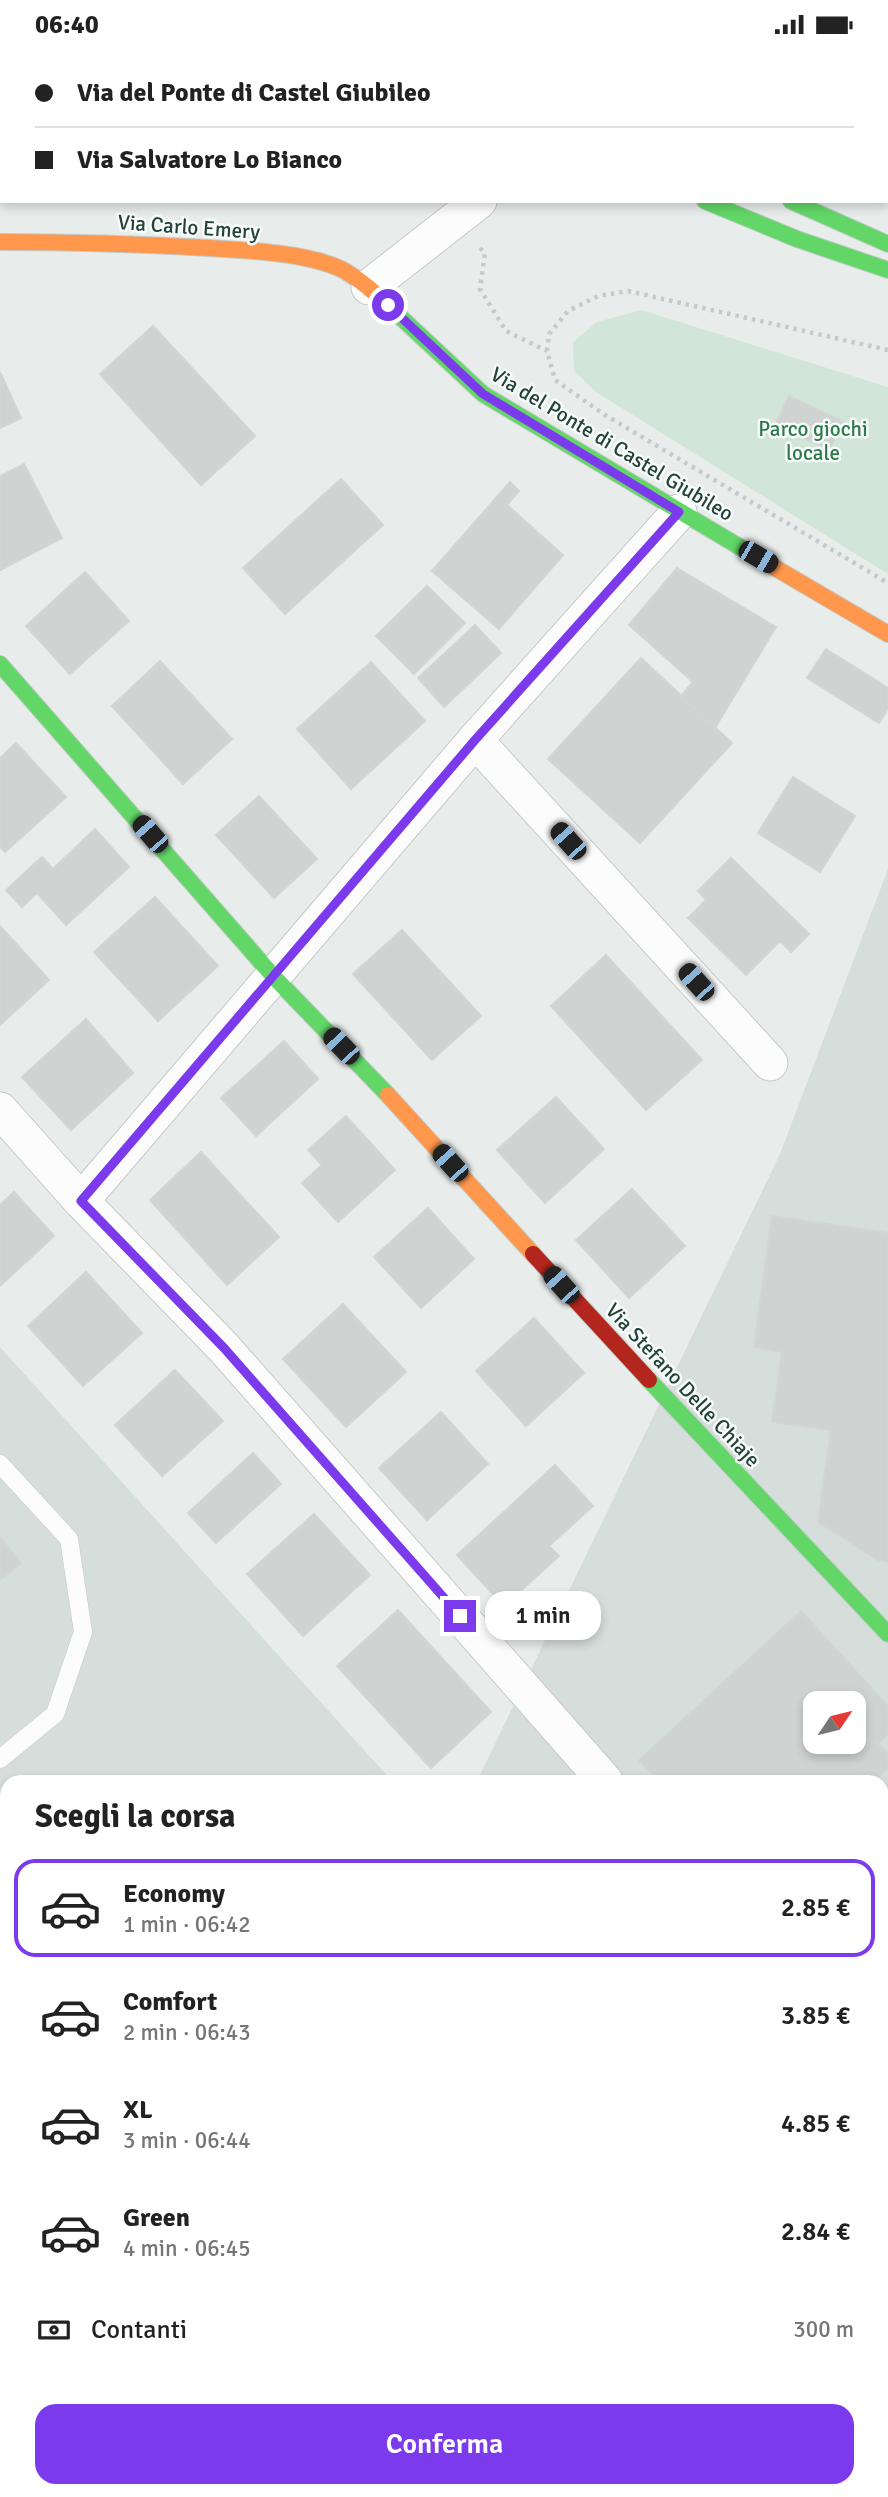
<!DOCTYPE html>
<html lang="it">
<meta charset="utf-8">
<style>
body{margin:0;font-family:Signika,sans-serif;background:#f6f6f6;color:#222;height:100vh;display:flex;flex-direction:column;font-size:26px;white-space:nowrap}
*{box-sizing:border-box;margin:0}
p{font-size:23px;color:#767676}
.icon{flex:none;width:38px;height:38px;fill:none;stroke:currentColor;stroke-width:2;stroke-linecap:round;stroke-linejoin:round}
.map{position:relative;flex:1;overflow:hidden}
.side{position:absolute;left:0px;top:1726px;width:889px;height:723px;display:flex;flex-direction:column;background:#fff;border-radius:21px 21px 0 0;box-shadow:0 4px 10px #0003}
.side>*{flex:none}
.top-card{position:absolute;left:0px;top:0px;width:889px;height:154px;box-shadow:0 4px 10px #0003;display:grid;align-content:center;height:154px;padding:0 35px;background:#fff}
.needle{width:46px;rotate:55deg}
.controls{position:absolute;left:803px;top:1642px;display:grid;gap:14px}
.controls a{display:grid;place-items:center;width:63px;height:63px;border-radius:14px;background:#fff;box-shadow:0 4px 10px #0003;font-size:35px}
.end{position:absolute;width:32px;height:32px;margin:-16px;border:9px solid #7c3aed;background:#fff;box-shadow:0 0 0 4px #fff}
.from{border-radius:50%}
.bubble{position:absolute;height:49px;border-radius:21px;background:#fff;box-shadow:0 4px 10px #0003;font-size:23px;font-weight:600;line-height:49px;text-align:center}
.car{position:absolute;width:21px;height:42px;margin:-21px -10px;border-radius:9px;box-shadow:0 0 5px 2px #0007;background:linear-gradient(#222 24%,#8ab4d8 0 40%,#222 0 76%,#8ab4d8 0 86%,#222 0)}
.top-card b{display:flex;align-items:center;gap:24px;height:66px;font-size:26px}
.top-card b+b{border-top:2px solid #e0e0e0}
.top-card i{width:18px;height:18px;background:#222}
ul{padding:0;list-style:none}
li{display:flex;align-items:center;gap:21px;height:98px;margin:0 14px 10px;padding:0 21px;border:4px solid transparent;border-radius:21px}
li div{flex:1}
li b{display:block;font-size:26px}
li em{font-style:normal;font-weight:600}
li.current{border-color:#7c3aed}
li>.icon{width:63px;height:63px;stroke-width:1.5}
h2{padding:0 35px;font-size:32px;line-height:84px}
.pay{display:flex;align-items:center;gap:18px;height:77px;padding:0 35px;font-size:26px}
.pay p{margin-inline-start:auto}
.button{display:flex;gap:14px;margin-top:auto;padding:14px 35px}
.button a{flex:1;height:80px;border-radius:21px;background:#7c3aed;color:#fff;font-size:28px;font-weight:600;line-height:80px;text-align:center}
.status{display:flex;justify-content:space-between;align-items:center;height:49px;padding:0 35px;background:#fff;direction:ltr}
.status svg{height:19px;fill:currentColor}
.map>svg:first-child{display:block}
.built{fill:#d6dedb;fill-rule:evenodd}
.green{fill:#d1e6d8}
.building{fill:#cfd4d2;stroke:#d1d6d4;stroke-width:2;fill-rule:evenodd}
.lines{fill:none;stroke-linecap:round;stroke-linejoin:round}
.street-tunnel{stroke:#c1cbc8;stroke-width:35;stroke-dasharray:35 18;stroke-linecap:butt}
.lane-casing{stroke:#c5cac8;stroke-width:19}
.street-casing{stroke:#c5cac8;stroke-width:37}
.fast-casing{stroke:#c3cbc8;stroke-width:18}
.slow-casing{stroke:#c3cbc8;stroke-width:18}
.jam-casing{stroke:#c3cbc8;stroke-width:18}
.path{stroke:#c3ccca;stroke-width:4.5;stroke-dasharray:3.5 5;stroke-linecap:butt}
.lane{stroke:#fcfcfc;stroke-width:18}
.street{stroke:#fcfcfc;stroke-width:35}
.fast{stroke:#63d668;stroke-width:16}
.slow{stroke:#ff974d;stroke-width:16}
.jam{stroke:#b3261e;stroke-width:16}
.route{stroke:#7c3aed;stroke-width:9}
.labels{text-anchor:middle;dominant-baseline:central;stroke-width:5;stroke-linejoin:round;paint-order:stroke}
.street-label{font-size:21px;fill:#24423a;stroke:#f7fbf9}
.park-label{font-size:21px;fill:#2d7a4b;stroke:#f7fbf9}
</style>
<div class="status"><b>06:40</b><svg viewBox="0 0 49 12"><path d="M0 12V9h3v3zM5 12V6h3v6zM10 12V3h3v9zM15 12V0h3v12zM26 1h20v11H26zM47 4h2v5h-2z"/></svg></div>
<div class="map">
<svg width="888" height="2448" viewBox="0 0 888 2448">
<rect width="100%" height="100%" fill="#e8edeb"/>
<!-- built -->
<path class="built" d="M888,820V1790L882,1805V1732H477L780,1105ZM816,1654H854V1692H816Z
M0,1298L392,1732H7V2441H772L771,2448H0Z"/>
<!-- green -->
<path class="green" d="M641,261L888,338V525L596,343L574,322L573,293L597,273Z
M888,2093V2448H839L840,2441H882V2122Z"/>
<!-- building -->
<path class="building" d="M86,0H180V2H86Z
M153,277L255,387L201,436L100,325Z
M0,323L21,369L0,379Z
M789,347L843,373L829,401L775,376Z
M24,415L62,489L0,521V427Z
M341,430L383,476L285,565L243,519Z
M510,433L519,442L507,456L563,506L499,580L432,522Z
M677,519L776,578L715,679L681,647L693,633L629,576Z
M85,523L129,572L70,625L26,577Z
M427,537L465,574L414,625L376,587Z
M475,576L501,604L444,658L418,629Z
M826,600L888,639V659L879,674L807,629Z
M641,609L732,694L640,794L548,710Z
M160,612L232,690L183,735L112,657Z
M371,613L425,672L351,740L297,680Z
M16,694L66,748L5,803L0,798V709Z
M793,728L855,767L820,823L758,784Z
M259,747L317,810L274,849L216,786Z
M95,780L129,818L66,876L37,844L22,858L6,841L42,808L53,820Z
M731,809L809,885L791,903L780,892L746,926L688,869L706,851L698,842Z
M155,848L218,917L158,972L94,903Z
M0,877L49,931L0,976Z
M402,881L481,967L432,1011L353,925Z
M606,906L702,1011L646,1061L551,957Z
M86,970L133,1024L71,1081L22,1028Z
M284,992L318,1030L256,1087L221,1049Z
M556,1048L604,1100L545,1154L497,1101Z
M346,1067L395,1121L338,1173L302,1134L322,1116L308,1101Z
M201,1103L279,1188L227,1236L150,1151Z
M632,1140L685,1197L629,1249L576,1191Z
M14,1143L54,1187L0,1237V1156Z
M428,1159L474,1210L421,1259L374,1208Z
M772,1167L888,1184V1513L878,1511L818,1473L831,1381L772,1373L782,1303L754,1298Z
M86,1223L142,1284L83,1337L28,1277Z
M343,1255L406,1323L346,1378L283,1310Z
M534,1269L584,1324L526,1377L476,1322Z
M175,1321L223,1372L162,1427L115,1376Z
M441,1363L488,1415L427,1471L379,1419Z
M253,1404L281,1435L216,1494L188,1464Z
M555,1416L593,1457L549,1497L559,1507L504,1557L457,1506Z
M314,1465L370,1526L303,1587L247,1525Z
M0,1488L21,1514L0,1531Z
M398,1561L491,1663L431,1719L337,1617Z
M801,1562L888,1657V1685L878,1694L888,1705V1719L873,1732H659L639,1711ZM816,1654H854V1692H816Z"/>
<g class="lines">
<!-- street-tunnel -->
<path class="street-tunnel" d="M743,2L745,0"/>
<defs>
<path id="lane" d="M0,1415L69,1490L83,1583L55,1665L0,1710"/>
<path id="street" d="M369,238L479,152
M475,691L770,1014
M0,1061L81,1152L224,1299L605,1732
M81,1152L475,691L679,463
M882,1939L888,1920
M806,2448L807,2441"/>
<path id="fast" d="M378,0L383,2
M519,0L522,2
M711,0L715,2
M887,82H888
M705,152L797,190L888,221
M791,152L888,195
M395,263L483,345L760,510
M0,615L274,928L388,1046
M649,1331L888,1585"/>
<path id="slow" d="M429,0L432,2
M0,193C70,193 139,195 209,199C246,201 308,204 341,220C362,231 378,247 395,263
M760,510L888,585
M388,1046L533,1205"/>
<path id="jam" d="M533,1205L649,1331"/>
</defs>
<!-- lane casing -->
<use href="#lane" class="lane-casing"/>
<!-- street casing -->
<use href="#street" class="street-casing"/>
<!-- fast casing -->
<use href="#fast" class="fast-casing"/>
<!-- slow casing -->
<use href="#slow" class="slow-casing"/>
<!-- jam casing -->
<use href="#jam" class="jam-casing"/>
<!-- path -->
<path class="path" d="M480,199L485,204L480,240L506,282L547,302
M888,301L628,242L598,247L568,262L549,285L547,302L555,331L605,366L888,534
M882,2141L888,2142
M882,2347L888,2254
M875,2448L876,2441"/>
<!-- lane -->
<use href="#lane" class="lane"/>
<!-- street -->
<use href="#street" class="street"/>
<!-- fast -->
<use href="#fast" class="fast"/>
<!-- slow -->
<use href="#slow" class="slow"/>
<!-- jam -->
<use href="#jam" class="jam"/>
</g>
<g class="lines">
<!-- route -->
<path class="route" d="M388,256L483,345L679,463L475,691L81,1152L224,1299L460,1567"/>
</g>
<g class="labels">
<!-- street labels -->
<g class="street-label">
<text transform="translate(189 178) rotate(4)">Via Carlo Emery</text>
<text transform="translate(612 395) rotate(31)">Via del Ponte di Castel Giubileo</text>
<text transform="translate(683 1336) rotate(47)">Via Stefano Delle Chiaje</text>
</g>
<!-- park labels -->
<g class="park-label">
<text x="813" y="380">Parco giochi<tspan x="813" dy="24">locale</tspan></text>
</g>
</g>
</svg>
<div class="controls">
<a><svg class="needle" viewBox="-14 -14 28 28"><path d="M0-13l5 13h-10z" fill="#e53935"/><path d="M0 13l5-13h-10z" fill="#767676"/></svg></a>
</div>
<i class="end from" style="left:388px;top:256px"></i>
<i class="end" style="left:460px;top:1567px"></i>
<div class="bubble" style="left:485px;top:1542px;width:116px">1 min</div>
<i class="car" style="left:758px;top:508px;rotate:120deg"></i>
<i class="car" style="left:150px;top:785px;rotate:319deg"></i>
<i class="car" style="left:568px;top:792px;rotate:318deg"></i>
<i class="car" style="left:696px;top:933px;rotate:318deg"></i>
<i class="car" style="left:341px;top:997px;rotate:316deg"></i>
<i class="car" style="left:450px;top:1114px;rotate:318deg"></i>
<i class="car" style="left:561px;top:1236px;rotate:318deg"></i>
<div class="top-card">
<b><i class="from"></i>Via del Ponte di Castel Giubileo</b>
<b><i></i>Via Salvatore Lo Bianco</b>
</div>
<section class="side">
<h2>Scegli la corsa</h2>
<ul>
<li class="current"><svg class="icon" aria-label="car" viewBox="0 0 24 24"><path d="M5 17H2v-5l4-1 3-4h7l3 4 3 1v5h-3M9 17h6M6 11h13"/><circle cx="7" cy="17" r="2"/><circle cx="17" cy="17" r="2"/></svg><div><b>Economy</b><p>1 min · 06:42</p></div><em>2.85 €</em></li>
<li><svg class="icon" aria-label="car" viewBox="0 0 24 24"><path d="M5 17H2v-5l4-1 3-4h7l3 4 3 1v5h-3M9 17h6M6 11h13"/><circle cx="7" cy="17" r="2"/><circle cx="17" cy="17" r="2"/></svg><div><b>Comfort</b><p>2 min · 06:43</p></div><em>3.85 €</em></li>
<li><svg class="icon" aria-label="car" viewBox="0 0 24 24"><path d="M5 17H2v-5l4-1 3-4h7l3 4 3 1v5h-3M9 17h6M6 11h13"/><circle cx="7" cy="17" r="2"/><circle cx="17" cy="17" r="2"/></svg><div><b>XL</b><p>3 min · 06:44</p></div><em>4.85 €</em></li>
<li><svg class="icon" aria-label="car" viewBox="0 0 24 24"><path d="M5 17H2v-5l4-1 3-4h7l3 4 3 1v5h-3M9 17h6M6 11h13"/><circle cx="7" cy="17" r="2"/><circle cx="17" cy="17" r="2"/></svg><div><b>Green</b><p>4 min · 06:45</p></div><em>2.84 €</em></li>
</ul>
<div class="pay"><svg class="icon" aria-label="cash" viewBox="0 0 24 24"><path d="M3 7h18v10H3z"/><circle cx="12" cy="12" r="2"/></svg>Contanti<p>300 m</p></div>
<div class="button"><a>Conferma</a></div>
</section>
</div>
